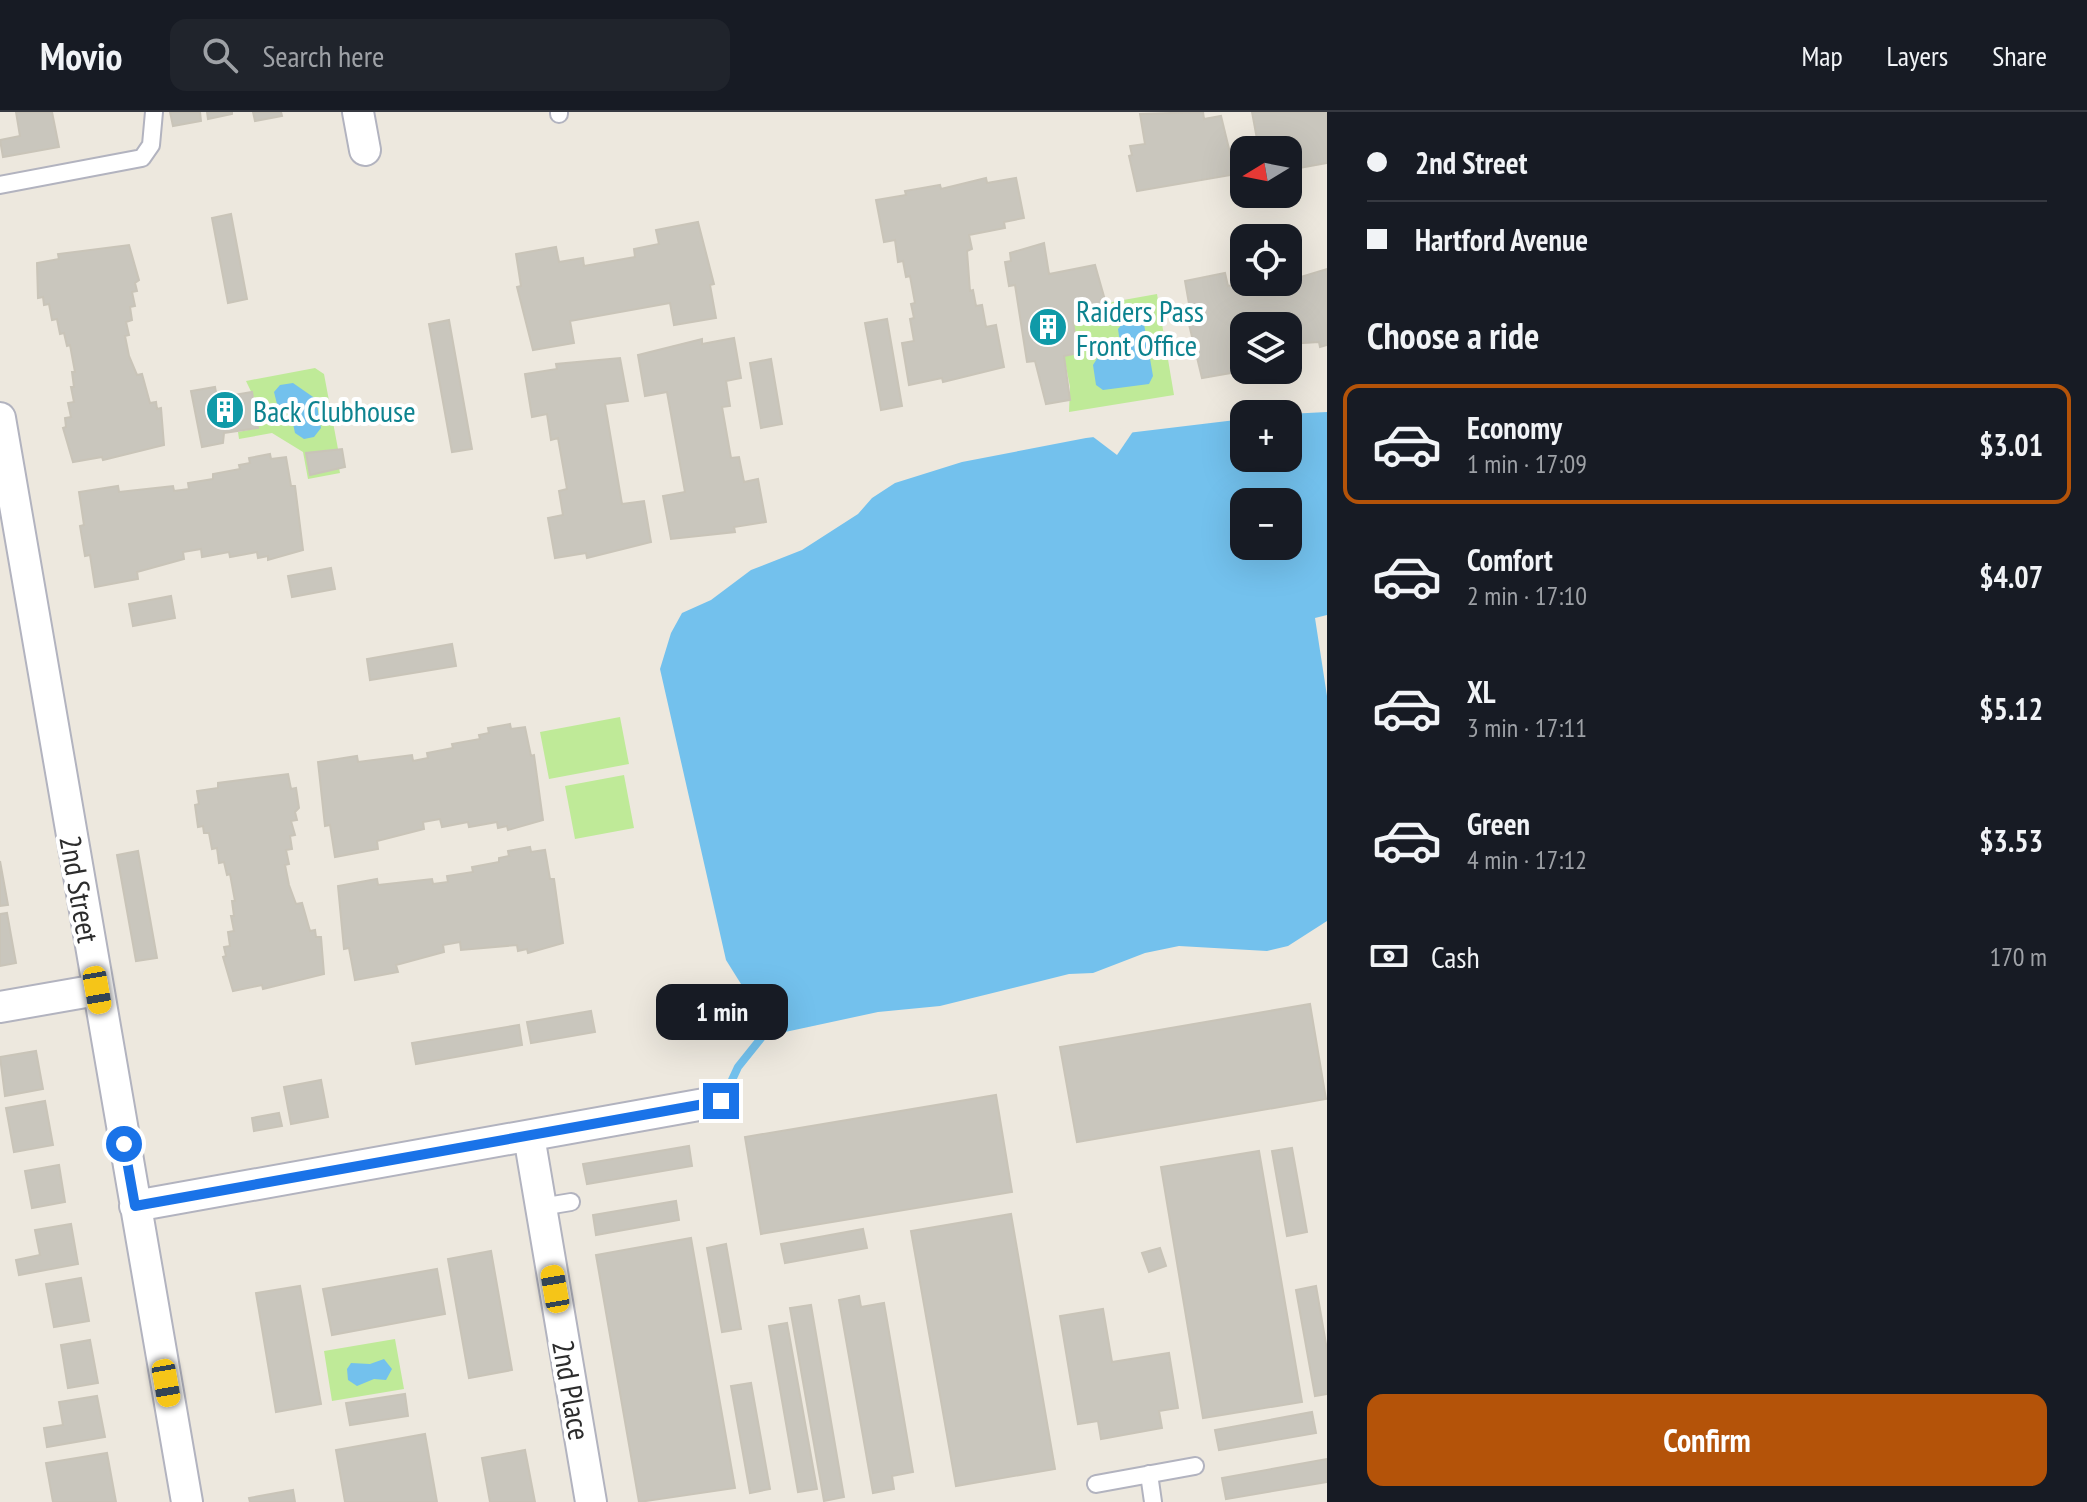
<!DOCTYPE html>
<meta charset="utf-8">
<style>
body{margin:0;font-family:"PT Sans Narrow",sans-serif;background:#20242c;color:#f1f3f6;height:100vh;display:flex;flex-direction:column;font-size:30px;white-space:nowrap}
*{box-sizing:border-box;margin:0}
p{font-size:26px;color:#9ea1a6}
.icon{flex:none;width:44px;height:44px;fill:none;stroke:currentColor;stroke-width:2;stroke-linecap:round;stroke-linejoin:round}
.map{position:relative;flex:1;overflow:hidden}
.drawer{display:flex;flex-direction:column;background:#171b24;width:760px}
.drawer>*{flex:none}
.hud{display:grid;align-content:center;height:176px;padding:0 40px;background:#171b24}
.needle{width:52px;rotate:260deg}
.buttons{position:absolute;left:1230px;top:24px;display:grid;gap:16px}
.buttons a{display:grid;place-items:center;width:72px;height:72px;border-radius:16px;background:#171b24;box-shadow:0 8px 32px #0002;font-size:40px}
.end{position:absolute;width:36px;height:36px;margin:-18px;border:10px solid #1a73e8;background:#fff;box-shadow:0 0 0 4px #fff}
.from{border-radius:50%}
.bubble{position:absolute;height:56px;border-radius:16px;background:#171b24;box-shadow:0 8px 32px #0002;font-size:26px;font-weight:600;line-height:56px;text-align:center}
.car{position:absolute;width:24px;height:48px;margin:-24px -12px;border-radius:10px;box-shadow:0 0 6px 2px #0007;background:linear-gradient(#f5c518 24%,#345 0 40%,#f5c518 0 76%,#345 0 86%,#f5c518 0)}
.hud b{display:flex;align-items:center;gap:28px;height:76px;font-size:30px}
.hud b+b{border-top:2px solid #363941}
.hud i{width:20px;height:20px;background:#f1f3f6}
ul{padding:0;list-style:none}
li{display:flex;align-items:center;gap:24px;height:120px;margin:0 16px 12px;padding:0 24px;border:4px solid transparent;border-radius:16px}
li div{flex:1}
li b{display:block;font-size:30px}
li em{font-style:normal;font-weight:600}
li.active{border-color:#b45309}
li>.icon{width:72px;height:72px;stroke-width:1.5}
h2{padding:0 40px;font-size:36px;line-height:96px}
.pay{display:flex;align-items:center;gap:20px;height:88px;padding:0 40px;font-size:30px}
.pay p{margin-inline-start:auto}
.action{display:flex;gap:16px;margin-top:auto;padding:16px 40px}
.action a{flex:1;height:92px;border-radius:16px;background:#b45309;color:#fff;font-size:32px;font-weight:600;line-height:92px;text-align:center}
header{display:flex;align-items:center;gap:48px;box-sizing:border-box;height:112px;padding:0 40px;background:#171b24;border-bottom:2px solid #363941}
header strong{font-size:38px}
nav{display:flex;gap:44px;margin-inline-start:auto;font-size:28px}
.search{width:560px;height:72px;background:#20242c;display:flex;align-items:center;gap:20px;box-sizing:border-box;padding:0 28px;border-radius:16px;color:#9ea1a6;font-size:30px}
main{display:flex;flex:1;min-height:0}
.map>svg:first-child{display:block}
.pitch{fill:#bfea98}
.water{fill:#73c1ed;fill-rule:evenodd}
.pier{fill:#ede8de}
.lines{fill:none;stroke-linecap:round;stroke-linejoin:round}
.stream{stroke:#73c1ed;stroke-width:8}
.building{fill:#c9c6bd;stroke:#c9c4b8;stroke-width:2}
.lane-casing{stroke:#b2b3bf;stroke-width:20}
.street-casing{stroke:#b2b3bf;stroke-width:34}
.lane{stroke:#fff;stroke-width:16}
.street{stroke:#fff;stroke-width:30}
.route{stroke:#1a73e8;stroke-width:10}
.labels{text-anchor:middle;dominant-baseline:central;stroke-width:8;stroke-linejoin:round;paint-order:stroke}
.culture-label{font-size:30px;fill:#0d838f;stroke:#fff;text-anchor:start}
.street-label{font-size:30px;fill:#2c2c2c;stroke:#fff}
</style>
<header>
<strong>Movio</strong>
<div class="search"><svg class="icon" aria-label="search" viewBox="0 0 24 24"><circle cx="10" cy="10" r="6"/><path d="M15 15l6 6"/></svg>Search here</div>
<nav><a>Map</a><a>Layers</a><a>Share</a></nav>
</header>
<main>
<div class="map">
<svg width="1327" height="1390" viewBox="0 0 1327 1390">
<rect width="100%" height="100%" fill="#ede8de"/>
<!-- pitch -->
<path class="pitch" d="M1157,182L1174,283L1069,300L1070,275L1064,244L1078,241L1073,210L1103,205L1101,192Z
M315,256L324,262L338,337H342L345,355L339,356L340,361L308,367L303,340L272,321L239,327L238,320L258,316L256,290L246,269Z
M620,605L629,652L549,667L540,620Z
M624,663L634,716L575,727L565,674Z
M395,1227L404,1277L332,1289L324,1239Z"/>
<!-- water -->
<path class="water" d="M1135,205L1144,212L1153,264L1149,272L1103,278L1096,273L1093,253L1098,245L1108,243L1115,233L1120,231L1118,217L1126,207Z
M293,271L316,287L321,316L314,325L304,327L295,321L291,302L277,292L274,280L280,273Z
M1327,300V503L1315,506L1327,584V809L1288,834L1267,839L1179,834L1145,841L1093,861L1069,862L940,894L878,900L762,925L746,897V880L726,848L660,557L671,521L682,501L711,488L751,458L802,438L858,402L872,386L895,371L962,350L1086,326L1244,307V346H1288V302ZM1244,390H1288V434H1244Z
M384,1247L392,1257L386,1268L374,1267L357,1274L348,1268L347,1257L351,1251L370,1252Z"/>
<!-- pier -->
<path class="pier" d="M1136,315L1117,343L1088,321L1136,314Z"/>
<g class="lines">
<!-- stream -->
<path class="stream" d="M732,968L738,955L762,925"/>
</g>
<!-- building -->
<path class="building" d="M16,0H52L59,35L3,45L0,28L20,24Z
M170,0H200L201,9L173,14Z
M207,0H232V2L208,7Z
M253,0H281L282,4L255,9Z
M1203,0L1204,7L1221,4L1232,49L1231,63L1137,79L1129,44L1132,43L1130,34L1145,32L1140,2Z
M1252,0H1327V51L1288,58V38H1254L1252,28L1257,27Z
M986,66L987,71L1016,66L1024,106L1004,110L1005,116L969,123L972,137L967,139L970,179L973,178L976,194L982,193L986,215L996,213L1004,255L943,270L942,266L909,273L902,231L914,229L910,207L914,206L911,192L915,191L910,164L906,165L903,149L898,150L895,128L884,130L876,88L906,83L905,79L940,73L941,77Z
M231,102L247,187L228,191L212,106Z
M698,110L714,172L710,173L716,206L674,213L670,191L570,209L574,231L533,238L517,175L521,174L516,142L556,135L559,150L583,146L584,154L635,145L634,137L659,132L656,118Z
M1044,131L1049,162L1095,153L1105,188H1101L1104,205L1073,210L1078,241L1064,244L1070,288L1046,292L1035,249L1027,250L1015,173L1009,174L1005,150L1011,149L1010,141Z
M129,133L139,168L135,171L137,179L132,180L135,194L130,195L132,208L126,210L129,223L125,224L129,244L137,263L142,262L150,291L156,290L157,297L161,296L164,333L103,348L102,345L73,350L63,316L66,315L65,306L71,305L68,291L74,290L71,275H74L72,260H75L70,233L67,234L64,221L60,222L57,207L52,208L49,192L44,193L43,185L38,186L37,151L59,147L58,142Z
M1327,157V233L1320,235L1319,230L1288,232V214H1244L1243,259L1202,266L1187,204L1191,203L1185,169L1225,161L1228,174L1250,170L1251,174L1267,171L1268,175Z
M887,207L902,294L881,298L865,211Z
M449,208L472,337L452,340L429,212Z
M734,226L741,266L726,269L730,294L722,295L731,346L739,345L744,370L758,367L766,410L734,415L735,420L671,427L663,384L685,380L667,280L645,284L638,243L702,227V232Z
M620,246L628,289L605,292L622,392L644,389L651,430L587,446L586,441L555,446L548,406L563,403L559,379L567,377L558,326L551,328L547,302L532,305L525,262L557,257L556,252Z
M771,247L782,312L761,316L750,251Z
M215,275L217,286L252,280L258,316L224,321L223,331L202,335L191,279Z
M342,337L345,355L310,363L306,341Z
M270,342L271,347L286,345L291,374H295L303,438L268,448V444L258,446L257,440L230,445L229,440L202,445L201,437L183,440L184,447L137,460L138,467L95,475L90,443L85,444L80,414L84,413L79,380L118,374L119,380L173,374L174,379L189,377L188,371L213,367V362L240,357L239,353L250,351L249,346Z
M331,456L335,477L292,485L288,464Z
M171,484L175,506L133,514L129,492Z
M452,532L456,554L370,568L367,547Z
M510,612L511,617L525,615L531,644L534,643L543,708L508,718L507,714L498,716L497,710L469,715L468,710L442,715L440,707L423,710L424,717L377,729L378,737L335,745L330,713L325,714L318,650L357,644L358,650L412,643L413,649L428,646L427,641L453,636L452,632L480,627L479,623L489,621L488,616Z
M288,662L291,677L296,676L299,696L295,700L297,708L291,709L295,723L290,724L292,737L286,738L289,752L285,753L289,773L296,792L302,791L310,819L315,818L316,825H321L324,862L263,877L262,873L233,879L223,845L226,844L224,835L230,834L228,820L234,819L231,804H234L232,789H235L230,762L227,763L224,750L219,751L217,736L212,737L209,721H204L203,714L198,715L195,693L199,692L197,679L218,676V671Z
M530,735L531,740L545,738L550,767H554L563,831L528,841L527,837L518,839L517,833L461,838L460,830L443,833L444,840L396,853L398,860L355,868L349,836L344,837L338,774L377,767L378,773L432,767L433,772L448,770L447,764L473,760L472,755L499,750V746L509,744L508,739Z
M138,739L157,846L136,849L117,743Z
M0,749L8,793L0,794Z
M7,801L16,851L0,854V802Z
M1310,892L1326,987L1077,1030L1060,935Z
M591,899L595,920L531,931L527,910Z
M519,913L522,933L416,952L412,931Z
M36,939L43,977L5,984L0,945Z
M321,968L328,1005L291,1012L284,975Z
M996,983L1012,1080L761,1122L745,1025Z
M45,989L53,1033L14,1040L6,996Z
M279,1001L282,1014L254,1019L252,1006Z
M689,1034L692,1054L587,1072L583,1052Z
M1292,1036L1307,1120L1287,1124L1272,1039Z
M1259,1039L1302,1290L1203,1306L1161,1055Z
M59,1053L65,1090L32,1096L25,1059Z
M676,1089L679,1108L596,1123L593,1103Z
M1011,1102L1055,1357L956,1374L911,1119Z
M71,1112L78,1152L19,1163L16,1148L40,1143L35,1118Z
M863,1117L867,1136L785,1151L781,1132Z
M691,1126L735,1376L639,1390L596,1143Z
M726,1132L741,1217L722,1220L707,1136Z
M1160,1136L1166,1154L1149,1160L1142,1141Z
M491,1139L512,1258L469,1266L448,1147Z
M437,1157L445,1202L332,1223L323,1177Z
M81,1166L89,1209L54,1215L46,1172Z
M300,1174L321,1292L276,1300L256,1181Z
M1316,1174L1327,1238V1282L1315,1284L1296,1178Z
M859,1184L861,1195L884,1191L913,1360L892,1364L894,1377L873,1381L839,1188Z
M811,1193L844,1385L824,1389L790,1196Z
M1103,1197L1112,1250L1169,1241L1178,1296L1159,1299L1162,1316L1101,1327L1098,1309L1078,1312L1060,1204Z
M787,1211L817,1377L798,1380L769,1214Z
M90,1228L98,1271L68,1276L61,1233Z
M751,1271L770,1377L750,1381L731,1274Z
M405,1282L408,1304L350,1313L346,1291Z
M97,1284L105,1325L47,1335L44,1316L63,1313L59,1290Z
M1312,1300L1316,1321L1219,1338L1215,1318Z
M425,1322L437,1390H345L336,1338Z
M525,1338L535,1390H490L482,1346Z
M107,1341L116,1390H53L46,1351Z
M1327,1347V1370L1226,1387L1222,1366Z
M293,1378L295,1390H250L249,1386Z"/>
<g class="lines">
<defs>
<path id="lane" d="M559,0V2
M0,73L142,46L151,33L154,0
M541,1095L571,1090
M1149,1362L1153,1390
M1096,1372L1195,1354"/>
<path id="street" d="M358,0L365,38
M0,306L187,1390
M0,895L97,878
M529,1024L591,1390
M135,1094L721,989"/>
</defs>
<!-- lane casing -->
<use href="#lane" class="lane-casing"/>
<!-- street casing -->
<use href="#street" class="street-casing"/>
<!-- lane -->
<use href="#lane" class="lane"/>
<!-- street -->
<use href="#street" class="street"/>
</g>
<g class="lines">
<!-- route -->
<path class="route" d="M124,1032L135,1094L721,989"/>
</g>
<!-- icons -->
<defs>
<symbol id="building-disc" viewBox="-11 -11 22 22"><circle r="9.5" fill="#0f9aa8" stroke="#fff"/><path d="M-4-6H4V6H1V3H-1V6H-4ZM-2.5-4.3h1.7v1.8h-1.7ZM.8-4.3h1.7v1.8H.8ZM-2.5-1h1.7V.8h-1.7ZM.8-1h1.7V.8H.8Z" fill="#fff"/></symbol>
</defs>
<g fill-rule="evenodd">
<use href="#building-disc" x="1026" y="193" width="44" height="44"/>
<use href="#building-disc" x="203" y="276" width="44" height="44"/>
</g>
<g class="labels">
<!-- culture labels -->
<g class="culture-label">
<text x="1076" y="198">Raiders Pass<tspan x="1076" dy="34">Front Office</tspan></text>
<text x="253" y="298">Back Clubhouse</text>
</g>
<!-- street labels -->
<g class="street-label">
<text transform="translate(80 777) rotate(80)">2nd Street</text>
<text transform="translate(572 1278) rotate(80)">2nd Place</text>
</g>
</g>
</svg>
<div class="buttons">
<a><svg class="needle" viewBox="-14 -14 28 28"><path d="M0-13l5 13h-10z" fill="#e53935"/><path d="M0 13l5-13h-10z" fill="#9ea1a6"/></svg></a>
<a><svg class="icon" aria-label="locate" viewBox="0 0 24 24"><circle cx="12" cy="12" r="6"/><path d="M12 2v4M12 18v4M2 12h4M18 12h4"/></svg></a>
<a><svg class="icon" aria-label="layers" viewBox="0 0 24 24"><path d="M12 4l9 5-9 5-9-5zM3 14l9 5 9-5"/></svg></a>
<a>+</a>
<a>−</a>
</div>
<i class="end from" style="left:124px;top:1032px"></i>
<i class="end" style="left:721px;top:989px"></i>
<div class="bubble" style="left:656px;top:872px;width:132px">1 min</div>
<i class="car" style="left:97px;top:878px;rotate:170deg"></i>
<i class="car" style="left:555px;top:1177px;rotate:350deg"></i>
<i class="car" style="left:166px;top:1271px;rotate:170deg"></i>
</div>
<section class="drawer">
<div class="hud">
<b><i class="from"></i>2nd Street</b>
<b><i></i>Hartford Avenue</b>
</div>
<h2>Choose a ride</h2>
<ul>
<li class="active"><svg class="icon" aria-label="car" viewBox="0 0 24 24"><path d="M5 17H2v-5l4-1 3-4h7l3 4 3 1v5h-3M9 17h6M6 11h13"/><circle cx="7" cy="17" r="2"/><circle cx="17" cy="17" r="2"/></svg><div><b>Economy</b><p>1 min · 17:09</p></div><em>$3.01</em></li>
<li><svg class="icon" aria-label="car" viewBox="0 0 24 24"><path d="M5 17H2v-5l4-1 3-4h7l3 4 3 1v5h-3M9 17h6M6 11h13"/><circle cx="7" cy="17" r="2"/><circle cx="17" cy="17" r="2"/></svg><div><b>Comfort</b><p>2 min · 17:10</p></div><em>$4.07</em></li>
<li><svg class="icon" aria-label="car" viewBox="0 0 24 24"><path d="M5 17H2v-5l4-1 3-4h7l3 4 3 1v5h-3M9 17h6M6 11h13"/><circle cx="7" cy="17" r="2"/><circle cx="17" cy="17" r="2"/></svg><div><b>XL</b><p>3 min · 17:11</p></div><em>$5.12</em></li>
<li><svg class="icon" aria-label="car" viewBox="0 0 24 24"><path d="M5 17H2v-5l4-1 3-4h7l3 4 3 1v5h-3M9 17h6M6 11h13"/><circle cx="7" cy="17" r="2"/><circle cx="17" cy="17" r="2"/></svg><div><b>Green</b><p>4 min · 17:12</p></div><em>$3.53</em></li>
</ul>
<div class="pay"><svg class="icon" aria-label="cash" viewBox="0 0 24 24"><path d="M3 7h18v10H3z"/><circle cx="12" cy="12" r="2"/></svg>Cash<p>170 m</p></div>
<div class="action"><a>Confirm</a></div>
</section>
</main>
